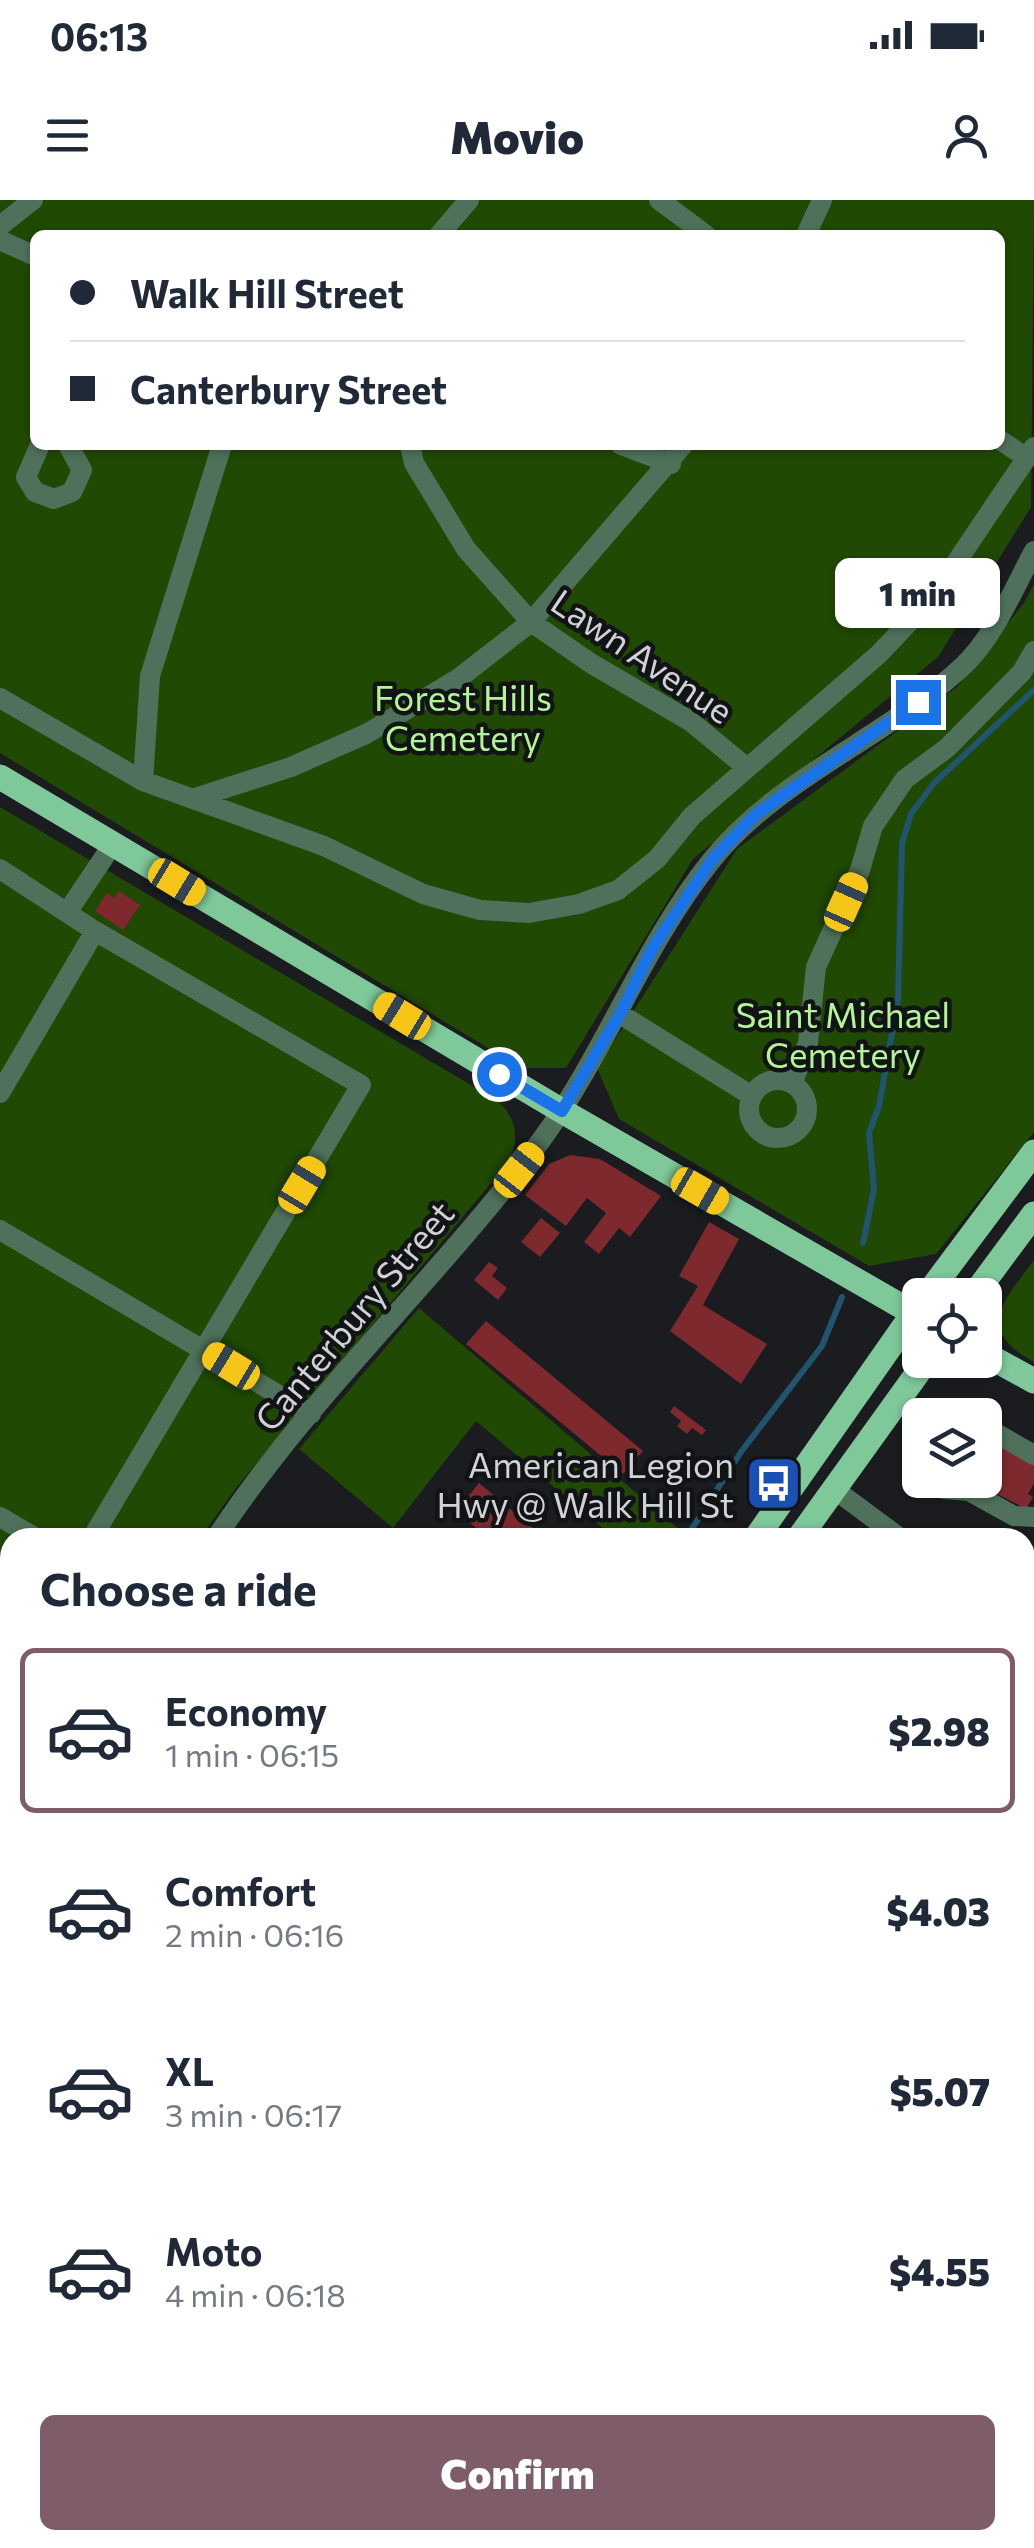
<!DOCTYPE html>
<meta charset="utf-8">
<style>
body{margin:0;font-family:Commissioner,sans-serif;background:#f6f6f7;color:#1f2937;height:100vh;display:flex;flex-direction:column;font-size:38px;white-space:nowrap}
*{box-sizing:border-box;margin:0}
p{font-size:32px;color:#747a83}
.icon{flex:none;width:55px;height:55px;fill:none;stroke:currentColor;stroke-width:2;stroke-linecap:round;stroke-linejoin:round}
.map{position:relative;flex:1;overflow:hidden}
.panel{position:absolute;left:0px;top:1328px;width:1035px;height:1022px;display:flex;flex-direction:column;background:#fff;border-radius:30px 30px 0 0;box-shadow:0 2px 8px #0004}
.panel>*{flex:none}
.hud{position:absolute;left:30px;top:30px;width:975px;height:220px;border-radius:15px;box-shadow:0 2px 8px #0004;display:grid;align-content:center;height:220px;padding:0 40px;background:#fff}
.buttons{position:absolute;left:902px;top:1078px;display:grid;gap:20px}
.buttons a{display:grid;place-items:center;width:100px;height:100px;border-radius:15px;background:#fff;box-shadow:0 2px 8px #0004;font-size:50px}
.end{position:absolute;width:45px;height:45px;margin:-22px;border:12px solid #1a73e8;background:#fff;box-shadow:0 0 0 5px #fff}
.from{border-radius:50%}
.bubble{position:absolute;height:70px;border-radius:15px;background:#fff;box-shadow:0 2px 8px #0004;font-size:32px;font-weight:800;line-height:70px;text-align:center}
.car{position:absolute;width:30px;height:60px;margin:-30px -15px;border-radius:12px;box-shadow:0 0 8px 2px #0007;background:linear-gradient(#f5c518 24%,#345 0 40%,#f5c518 0 76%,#345 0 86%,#f5c518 0)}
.hud b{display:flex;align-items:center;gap:35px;height:95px;font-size:38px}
.hud b+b{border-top:2px solid #e0e1e3}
.hud i{width:25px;height:25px;background:#1f2937}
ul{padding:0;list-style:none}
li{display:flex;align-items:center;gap:30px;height:165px;margin:0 20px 15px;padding:0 20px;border:5px solid transparent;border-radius:15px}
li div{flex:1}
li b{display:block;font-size:38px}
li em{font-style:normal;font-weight:800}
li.selected{border-color:#7e5c6a}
li>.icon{width:90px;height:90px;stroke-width:1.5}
h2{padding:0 40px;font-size:45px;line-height:120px}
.button{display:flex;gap:20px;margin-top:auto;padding:20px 40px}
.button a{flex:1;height:115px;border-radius:15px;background:#7e5c6a;color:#fff;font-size:40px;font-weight:800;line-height:115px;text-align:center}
.status{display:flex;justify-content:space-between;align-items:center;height:70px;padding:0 50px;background:#fff;direction:ltr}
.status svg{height:28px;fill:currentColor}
header{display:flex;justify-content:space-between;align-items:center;height:130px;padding:0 40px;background:#fff;font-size:45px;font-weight:800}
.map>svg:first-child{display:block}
.green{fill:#204903;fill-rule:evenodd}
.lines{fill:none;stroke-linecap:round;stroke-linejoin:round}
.stream{stroke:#21556f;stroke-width:6}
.building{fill:#7d292d}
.minor{stroke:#4f715b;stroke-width:20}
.major{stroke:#7ec89a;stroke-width:25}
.route{stroke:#1a73e8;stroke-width:12}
.labels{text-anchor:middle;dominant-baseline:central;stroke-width:9;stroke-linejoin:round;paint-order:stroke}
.street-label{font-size:35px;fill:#d1d2d4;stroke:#111316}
.park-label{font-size:35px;fill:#b2f693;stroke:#111316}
.poi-label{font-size:35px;fill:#d1d2d4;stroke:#111316;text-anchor:end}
</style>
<div class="status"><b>06:13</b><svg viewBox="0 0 49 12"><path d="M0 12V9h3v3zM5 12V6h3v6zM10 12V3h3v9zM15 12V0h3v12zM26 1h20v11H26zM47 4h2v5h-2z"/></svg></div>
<header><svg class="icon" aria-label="menu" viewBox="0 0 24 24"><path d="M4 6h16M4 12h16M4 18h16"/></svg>Movio<svg class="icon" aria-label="person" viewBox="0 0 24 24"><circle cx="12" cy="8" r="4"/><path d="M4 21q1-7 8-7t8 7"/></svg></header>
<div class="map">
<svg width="1034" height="2348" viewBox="0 0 1034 2348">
<rect width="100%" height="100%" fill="#1a1c20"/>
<!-- green -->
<path class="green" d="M0,0H1034L1031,307L938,457L693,659L566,868H521L0,553ZM35,35H1000V245H35Z
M1034,384V932L936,1054L869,1066L619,919L597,868L737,649L957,487L1024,403Z
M0,607L498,901C517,918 521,943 507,964L236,1288L201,1337L10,1338V1467L0,1461Z
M1034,1060V1162C974,1129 1003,1102 1034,1060Z
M419,1108L688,1337H613L476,1221L393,1328L299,1249Z
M0,1502L10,1511V1648L0,1655Z
M10,1693V2120L0,2138V1700Z
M1034,1849V2348H534L537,2340H1025V1857Z"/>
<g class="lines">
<!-- stream -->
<path class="stream" d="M863,1043L874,989L869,933L879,906L898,799L902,643L911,614L934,583L1034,490
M686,1338L741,1252L822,1146L842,1097"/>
</g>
<!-- building -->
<path class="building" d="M119,691L140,705L123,730L95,711L107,693L114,698Z
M570,955L600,959L661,996L630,1037L619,1028L599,1054L584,1042L606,1013L587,998L566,1026L525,995L549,964Z
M541,1018L560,1033L540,1057L521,1042Z
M709,1022L739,1039L703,1105L767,1144L741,1184L670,1131L698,1086L679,1076Z
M489,1062L498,1068L492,1076L507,1088L498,1100L474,1080Z
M486,1121L643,1251L623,1274L466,1144Z
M674,1206L706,1230L702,1235L692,1228L687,1234L677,1226L681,1221L670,1212Z
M991,1237L1034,1262V1283L1028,1294L1033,1297L1026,1309L971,1280H985V1247Z
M479,1283L545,1338H488L456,1311Z
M1025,1378L1034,1384V1425L1025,1419Z
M1025,1741L1034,1750L1032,1775L1025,1768Z
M324,2340H484L485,2348H319Z"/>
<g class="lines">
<!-- minor -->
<path class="minor" d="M659,0L706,35
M0,26L33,0
M439,35L469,0
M806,35L822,0
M0,40L35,56
M1000,240L1027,258
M40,245L26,277L35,292L54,299L72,292L82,270L68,245
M410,245L414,263L466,349L531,422L592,464L690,521L746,567
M621,245L671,264
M0,498L143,581L324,646L423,694L480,710L529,713L579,704L618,690L657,659L692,616L879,454L932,398L1034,247
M143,581L150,476L222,245
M198,597L291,567L366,534L459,478L531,422L683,245
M0,669L95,731L361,885L92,1338
M68,711L113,644
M620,814L752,896
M749 909a29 29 0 1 1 58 0a29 29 0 1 1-58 0Z
M792,884L808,843L816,767L860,670L873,626L905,579L947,548L1022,472L1034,451
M0,893L95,731
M0,1030L311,1214
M985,1227L1034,1255
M834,1289L900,1338
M944,1289L969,1291L1014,1316L1034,1317
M0,1317L36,1338
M216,1338C310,1194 441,1077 542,939C606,851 643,746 711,661C778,577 886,538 963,466C994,437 1014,388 1034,351
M0,1484L10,1469
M0,1677L10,1670
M0,1739L10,1732
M1025,1821L1034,1811
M1025,1870L1034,1858
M0,1971L10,1984
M1025,2000L1034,2009
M0,2062L10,2044
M1025,2148L1034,2138
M578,2340L584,2348
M808,2340L815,2348
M1004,2340L1010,2348
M498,2348L499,2340
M549,2348L555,2340
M838,2348L845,2340"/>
<!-- major -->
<path class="major" d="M0,577L562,911L920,1117
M927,1095L1034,952
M974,1095L1034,1014
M985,1154L1034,1181
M756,1338L920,1104
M799,1338L927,1160
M35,2348L41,2340
M77,2348L82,2340"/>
</g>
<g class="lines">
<!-- route -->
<path class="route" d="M499,874L562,911L620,814L652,749L712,660L755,615L918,502"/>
</g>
<!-- icons -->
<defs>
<symbol id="bus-square" viewBox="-11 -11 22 22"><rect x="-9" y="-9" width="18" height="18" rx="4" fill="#1a4fb4" stroke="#111316"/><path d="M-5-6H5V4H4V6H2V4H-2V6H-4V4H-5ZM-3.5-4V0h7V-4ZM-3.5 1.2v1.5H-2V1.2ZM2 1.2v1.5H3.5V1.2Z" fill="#fff"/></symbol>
</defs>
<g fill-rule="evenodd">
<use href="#bus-square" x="742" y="1252" width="63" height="63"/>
</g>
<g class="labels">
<!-- street labels -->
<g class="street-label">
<text transform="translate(643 455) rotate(34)">Lawn Avenue</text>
<text transform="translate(353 1115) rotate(-50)">Canterbury Street</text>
</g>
<!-- park labels -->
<g class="park-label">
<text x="463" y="496">Forest Hills<tspan x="463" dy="40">Cemetery</tspan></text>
<text x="843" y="813">Saint Michael<tspan x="843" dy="40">Cemetery</tspan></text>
</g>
<!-- poi labels -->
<g class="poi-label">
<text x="734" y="1263">American Legion<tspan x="734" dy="40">Hwy @ Walk Hill St</tspan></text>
</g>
</g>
</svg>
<div class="buttons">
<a><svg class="icon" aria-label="locate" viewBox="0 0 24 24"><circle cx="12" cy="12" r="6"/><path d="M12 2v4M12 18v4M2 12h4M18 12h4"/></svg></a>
<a><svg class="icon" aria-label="layers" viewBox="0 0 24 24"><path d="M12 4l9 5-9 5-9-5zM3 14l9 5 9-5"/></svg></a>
</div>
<i class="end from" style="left:499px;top:874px"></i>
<i class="end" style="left:918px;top:502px"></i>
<div class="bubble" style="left:835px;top:358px;width:165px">1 min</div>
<i class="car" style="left:177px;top:682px;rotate:121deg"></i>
<i class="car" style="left:846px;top:702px;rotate:24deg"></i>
<i class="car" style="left:402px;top:816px;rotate:301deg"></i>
<i class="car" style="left:519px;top:970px;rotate:38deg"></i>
<i class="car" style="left:302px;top:985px;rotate:31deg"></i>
<i class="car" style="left:700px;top:991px;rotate:120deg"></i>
<i class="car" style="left:231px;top:1166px;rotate:301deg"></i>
<div class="hud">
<b><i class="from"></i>Walk Hill Street</b>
<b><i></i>Canterbury Street</b>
</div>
<section class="panel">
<h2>Choose a ride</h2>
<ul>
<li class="selected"><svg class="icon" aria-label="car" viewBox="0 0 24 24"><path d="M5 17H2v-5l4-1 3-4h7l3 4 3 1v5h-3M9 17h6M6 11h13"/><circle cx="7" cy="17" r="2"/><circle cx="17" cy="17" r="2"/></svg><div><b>Economy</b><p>1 min · 06:15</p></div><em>$2.98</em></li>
<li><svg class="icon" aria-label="car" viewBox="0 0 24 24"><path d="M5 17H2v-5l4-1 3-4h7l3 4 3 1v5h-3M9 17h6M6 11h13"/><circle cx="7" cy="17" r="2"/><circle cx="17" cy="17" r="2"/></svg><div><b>Comfort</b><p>2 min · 06:16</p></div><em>$4.03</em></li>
<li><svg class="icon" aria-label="car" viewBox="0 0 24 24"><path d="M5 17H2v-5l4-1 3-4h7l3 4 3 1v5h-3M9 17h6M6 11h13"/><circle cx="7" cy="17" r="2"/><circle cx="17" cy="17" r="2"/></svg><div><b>XL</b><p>3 min · 06:17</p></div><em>$5.07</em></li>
<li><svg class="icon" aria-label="car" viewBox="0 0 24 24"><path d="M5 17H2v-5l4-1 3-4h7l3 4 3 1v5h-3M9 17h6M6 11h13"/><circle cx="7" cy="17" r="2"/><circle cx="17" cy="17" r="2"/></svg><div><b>Moto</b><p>4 min · 06:18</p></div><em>$4.55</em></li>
</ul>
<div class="button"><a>Confirm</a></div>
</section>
</div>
